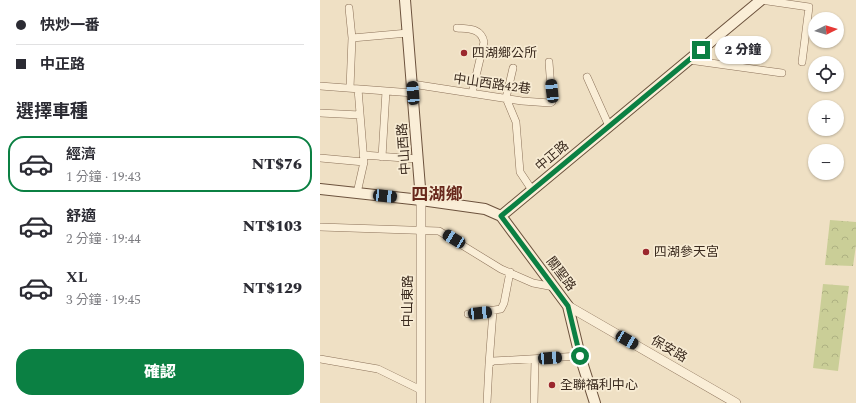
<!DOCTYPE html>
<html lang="zh-TW">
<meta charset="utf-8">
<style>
body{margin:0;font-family:Spectral,"Noto Sans TC",serif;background:#f7f7f7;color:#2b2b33;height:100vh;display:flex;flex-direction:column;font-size:15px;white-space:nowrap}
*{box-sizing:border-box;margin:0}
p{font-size:13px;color:#7c7c81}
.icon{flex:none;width:22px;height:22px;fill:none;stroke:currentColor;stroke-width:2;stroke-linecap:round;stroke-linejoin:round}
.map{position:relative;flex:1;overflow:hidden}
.side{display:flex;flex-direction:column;background:#fff;width:320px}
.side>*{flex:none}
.top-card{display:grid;align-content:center;height:88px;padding:0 16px;background:#fff}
.needle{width:26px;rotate:85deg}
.buttons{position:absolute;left:488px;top:12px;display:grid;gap:8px}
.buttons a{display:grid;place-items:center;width:36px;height:36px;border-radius:50%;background:#fff;box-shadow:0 1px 3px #0004;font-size:20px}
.end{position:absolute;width:18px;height:18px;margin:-9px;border:5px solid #0b8043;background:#fff;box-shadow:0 0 0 2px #fff}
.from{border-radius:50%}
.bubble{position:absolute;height:28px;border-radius:14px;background:#fff;box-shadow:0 1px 3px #0004;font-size:13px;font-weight:800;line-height:28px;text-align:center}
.car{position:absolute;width:12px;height:24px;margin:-12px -6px;border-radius:5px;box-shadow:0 0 3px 1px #0007;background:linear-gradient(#222 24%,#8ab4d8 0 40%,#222 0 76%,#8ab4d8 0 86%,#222 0)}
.top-card b{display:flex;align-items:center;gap:14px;height:38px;font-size:15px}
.top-card b+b{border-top:1px solid #e1e1e2}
.top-card i{width:10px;height:10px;background:#2b2b33}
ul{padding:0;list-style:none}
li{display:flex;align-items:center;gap:12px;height:56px;margin:0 8px 6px;padding:0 8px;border:2px solid transparent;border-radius:16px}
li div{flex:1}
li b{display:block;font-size:15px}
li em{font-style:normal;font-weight:800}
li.active{border-color:#0b8043}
li>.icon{width:36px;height:36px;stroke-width:1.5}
h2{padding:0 16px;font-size:18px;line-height:48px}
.cta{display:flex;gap:8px;margin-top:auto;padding:8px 16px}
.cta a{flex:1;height:46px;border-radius:16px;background:#0b8043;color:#fff;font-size:16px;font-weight:800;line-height:46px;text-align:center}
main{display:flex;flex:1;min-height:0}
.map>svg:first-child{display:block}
.forest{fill:url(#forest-crowns)}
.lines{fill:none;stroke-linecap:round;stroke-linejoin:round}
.minor-casing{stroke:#8b7159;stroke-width:8}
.tertiary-casing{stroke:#8b7159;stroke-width:10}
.secondary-casing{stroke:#6c523d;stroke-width:12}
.minor{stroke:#faeed7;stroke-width:7}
.tertiary{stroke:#faeed7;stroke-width:9}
.secondary{stroke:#faeed7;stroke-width:10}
.route{stroke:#0b8043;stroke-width:5}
.poi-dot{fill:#9b282e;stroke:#f7ebd3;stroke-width:1.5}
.labels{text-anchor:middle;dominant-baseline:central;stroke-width:3.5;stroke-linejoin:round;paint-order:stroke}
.poi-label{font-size:13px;fill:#3a2a1e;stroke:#f7ebd3;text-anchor:start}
.street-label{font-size:13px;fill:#3a2a1e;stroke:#f7ebd3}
.district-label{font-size:17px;font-weight:bold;fill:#68281c;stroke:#f7ebd3}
</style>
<main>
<section class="side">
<div class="top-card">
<b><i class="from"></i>快炒一番</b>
<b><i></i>中正路</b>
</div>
<h2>選擇車種</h2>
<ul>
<li class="active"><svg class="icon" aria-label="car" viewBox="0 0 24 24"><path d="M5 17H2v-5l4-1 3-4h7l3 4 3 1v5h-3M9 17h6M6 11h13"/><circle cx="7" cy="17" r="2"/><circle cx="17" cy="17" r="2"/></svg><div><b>經濟</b><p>1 分鐘 · 19:43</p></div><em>NT$76</em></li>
<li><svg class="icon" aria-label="car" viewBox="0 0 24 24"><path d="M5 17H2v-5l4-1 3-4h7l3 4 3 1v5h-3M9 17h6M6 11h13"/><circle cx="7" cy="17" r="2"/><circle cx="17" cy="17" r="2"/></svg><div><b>舒適</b><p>2 分鐘 · 19:44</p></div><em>NT$103</em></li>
<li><svg class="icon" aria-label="car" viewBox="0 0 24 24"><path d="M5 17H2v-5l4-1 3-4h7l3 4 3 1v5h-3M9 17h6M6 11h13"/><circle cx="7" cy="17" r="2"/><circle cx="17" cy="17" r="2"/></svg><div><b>XL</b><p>3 分鐘 · 19:45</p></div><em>NT$129</em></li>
</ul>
<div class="cta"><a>確認</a></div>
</section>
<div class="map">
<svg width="536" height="403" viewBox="0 0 536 403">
<defs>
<pattern id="forest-crowns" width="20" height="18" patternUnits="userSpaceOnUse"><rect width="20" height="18" fill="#cace97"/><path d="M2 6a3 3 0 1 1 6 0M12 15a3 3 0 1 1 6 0" fill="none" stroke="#aeb182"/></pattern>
</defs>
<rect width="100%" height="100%" fill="#efe0c4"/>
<!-- forest -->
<path class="forest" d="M510,220L536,222V245L533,266L505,265Z
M503,284L529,286L518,371L493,368Z"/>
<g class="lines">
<defs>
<path id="minor" d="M441,0L489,7L482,62
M29,8L32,38L30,88
M137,28C149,29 161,28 164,42L152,93
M32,38L88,33
M369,60L462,73
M193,68L186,98L196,122L200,172L212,190
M267,77L289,126
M92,84L202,101L230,103L232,102L229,62
M0,86L93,93
M0,113L40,115
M43,155L98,159
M62,157L66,91
M0,158L44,162L38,89
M37,193L44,162
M0,227L119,231L181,269L213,283L234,287
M148,314L181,309L184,303L190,272
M0,359L58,369L101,390
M169,364L173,311
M167,403L169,364L173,361L260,356
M214,403L215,360"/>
<path id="tertiary" d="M248,306L416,403
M101,403V200"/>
<path id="secondary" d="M85,0L101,200
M0,189L101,200L165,209L181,216L248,306L260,356L275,403
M181,216L441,0"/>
</defs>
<!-- minor casing -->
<use href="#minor" class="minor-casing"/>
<!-- tertiary casing -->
<use href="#tertiary" class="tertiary-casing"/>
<!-- secondary casing -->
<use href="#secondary" class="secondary-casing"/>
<!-- minor -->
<use href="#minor" class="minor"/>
<!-- tertiary -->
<use href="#tertiary" class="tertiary"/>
<!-- secondary -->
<use href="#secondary" class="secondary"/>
</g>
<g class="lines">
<!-- route -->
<path class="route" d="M260,356L248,306L181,216L381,50"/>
</g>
<!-- markers -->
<g class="poi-dot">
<circle cx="144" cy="53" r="4"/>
<circle cx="326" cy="252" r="4"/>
<circle cx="232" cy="385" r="4"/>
</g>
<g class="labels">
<!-- poi labels -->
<g class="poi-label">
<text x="152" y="53">四湖鄉公所</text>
<text x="334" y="252">四湖參天宮</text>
<text x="240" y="385">全聯福利中心</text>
</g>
<!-- street labels -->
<g class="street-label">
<text transform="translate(172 84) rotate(8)">中山西路42巷</text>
<text transform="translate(84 149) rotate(-94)">中山西路</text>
<text transform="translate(232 156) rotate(-40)">中正路</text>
<text transform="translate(241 274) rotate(53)">關聖路</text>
<text transform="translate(88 301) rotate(-90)">中山東路</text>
<text transform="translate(349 349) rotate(30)">保安路</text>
</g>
<!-- district labels -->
<g class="district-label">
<text x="117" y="195">四湖鄉</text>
</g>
</g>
</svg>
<div class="buttons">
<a><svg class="needle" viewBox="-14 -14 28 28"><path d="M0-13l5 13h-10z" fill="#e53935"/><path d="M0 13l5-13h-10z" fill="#7c7c81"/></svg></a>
<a><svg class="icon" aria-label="locate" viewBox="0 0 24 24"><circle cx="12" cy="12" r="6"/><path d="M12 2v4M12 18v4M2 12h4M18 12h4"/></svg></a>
<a>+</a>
<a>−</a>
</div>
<i class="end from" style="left:260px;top:356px"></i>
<i class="end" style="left:381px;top:50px"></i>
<div class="bubble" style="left:395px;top:36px;width:56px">2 分鐘</div>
<i class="car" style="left:232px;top:91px;rotate:354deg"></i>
<i class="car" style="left:93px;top:93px;rotate:355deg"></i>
<i class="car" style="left:65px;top:196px;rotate:96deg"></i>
<i class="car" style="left:134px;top:239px;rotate:301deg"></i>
<i class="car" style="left:160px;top:313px;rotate:84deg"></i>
<i class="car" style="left:307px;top:340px;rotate:120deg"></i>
<i class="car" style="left:230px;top:358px;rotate:86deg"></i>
</div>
</main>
